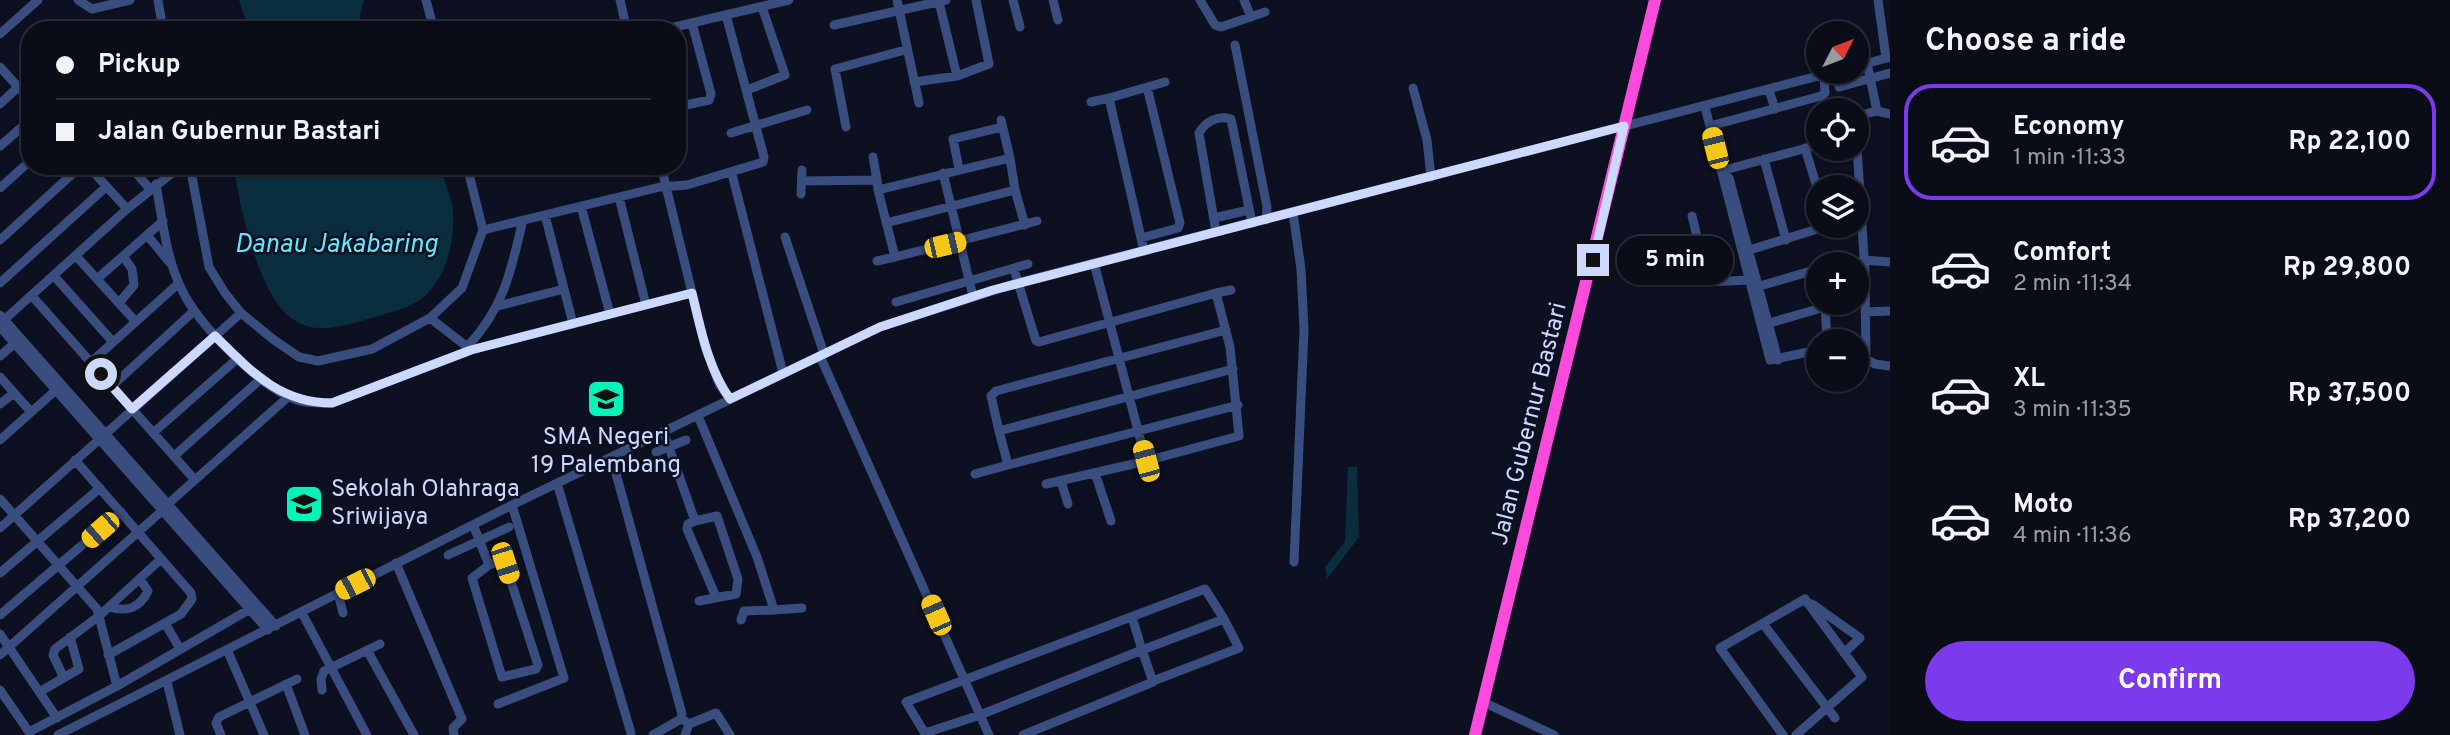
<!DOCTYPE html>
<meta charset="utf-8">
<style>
body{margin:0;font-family:Overpass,sans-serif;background:#181a25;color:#f1f3f6;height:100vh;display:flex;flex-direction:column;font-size:26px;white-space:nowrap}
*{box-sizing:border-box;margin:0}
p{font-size:23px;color:#999ba2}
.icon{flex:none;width:38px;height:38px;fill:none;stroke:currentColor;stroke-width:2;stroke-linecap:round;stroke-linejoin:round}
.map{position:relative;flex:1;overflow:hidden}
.side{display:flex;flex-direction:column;background:#0a0c18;width:560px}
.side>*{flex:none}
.hud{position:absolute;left:21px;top:21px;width:665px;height:154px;border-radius:28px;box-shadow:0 2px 5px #0004,0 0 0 2px #2a2c37;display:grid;align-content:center;height:154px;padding:0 35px;background:#0a0c18}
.needle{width:46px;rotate:48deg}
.controls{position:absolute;left:1806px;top:21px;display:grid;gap:14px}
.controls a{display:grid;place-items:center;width:63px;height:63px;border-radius:50%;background:#0a0c18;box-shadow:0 2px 5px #0004,0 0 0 2px #2a2c37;font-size:35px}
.end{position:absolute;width:32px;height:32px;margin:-16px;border:9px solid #cdd8fe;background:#111;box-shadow:0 0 0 4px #111}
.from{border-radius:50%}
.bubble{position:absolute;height:49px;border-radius:24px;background:#0a0c18;box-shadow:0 2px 5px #0004,0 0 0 2px #2a2c37;font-size:23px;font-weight:700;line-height:49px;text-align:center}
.car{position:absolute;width:21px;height:42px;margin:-21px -10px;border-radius:9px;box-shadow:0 0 5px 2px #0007;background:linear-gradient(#f5c518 24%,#345 0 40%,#f5c518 0 76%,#345 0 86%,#f5c518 0)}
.hud b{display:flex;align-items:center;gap:24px;height:66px;font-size:26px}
.hud b+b{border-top:2px solid #2a2c37}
.hud i{width:18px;height:18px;background:#f1f3f6}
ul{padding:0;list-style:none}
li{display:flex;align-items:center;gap:21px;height:116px;margin:0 14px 10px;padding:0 21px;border:4px solid transparent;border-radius:28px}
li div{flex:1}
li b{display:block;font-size:26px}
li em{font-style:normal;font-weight:700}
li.active{border-color:#7c3aed}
li>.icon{width:63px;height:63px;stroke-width:1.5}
h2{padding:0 35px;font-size:32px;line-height:84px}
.primary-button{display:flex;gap:14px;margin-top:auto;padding:14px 35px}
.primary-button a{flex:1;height:80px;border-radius:42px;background:#7c3aed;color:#fff;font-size:28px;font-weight:700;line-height:80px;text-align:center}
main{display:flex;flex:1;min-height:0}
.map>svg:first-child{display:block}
.water{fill:#0a2e3d}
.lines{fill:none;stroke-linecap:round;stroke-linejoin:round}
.minor{stroke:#394e7f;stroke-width:9}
.highway{stroke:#fc4add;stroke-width:12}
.route{stroke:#cdd8fe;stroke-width:9}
.labels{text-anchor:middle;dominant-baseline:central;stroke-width:5;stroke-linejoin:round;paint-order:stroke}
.street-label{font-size:24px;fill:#cdd8fe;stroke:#0d1020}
.poi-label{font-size:24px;fill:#cdd8fe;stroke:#0d1020}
.water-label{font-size:26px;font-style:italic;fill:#5ceafd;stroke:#0d1020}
</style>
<main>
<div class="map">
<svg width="1890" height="735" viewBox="0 0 1890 735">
<rect width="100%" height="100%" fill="#0d1020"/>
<!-- water -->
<path class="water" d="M239,0H364L360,14L362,30H249Z
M234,166H439C444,181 452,197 453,212C455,242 446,280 421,299C404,311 380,315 361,321C336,328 312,334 291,318C258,293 239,206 234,166Z
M1348,467H1357L1359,537L1327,579L1325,567L1345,542Z"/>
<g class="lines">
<!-- minor -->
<path class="minor" d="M78,0L92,9L130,0
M158,0L163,30
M426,0L434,30
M620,0L627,30
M897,0L919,103
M1013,0L1020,27
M1053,0L1058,20
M1200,0L1215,25L1221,27L1265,12
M1244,0L1251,17
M1878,0L1886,58
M939,2L957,76
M834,25L946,0
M662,30L789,0
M0,34L38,0
M1235,45L1267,207L1266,220
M1867,63L1877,111L1890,114
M1857,66L1890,57
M0,67L30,100
M914,82L957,76L989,64L976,0
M1839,87L1890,73
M1413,88L1427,140L1431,177
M747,90L785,75L762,7
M1769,90L1775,109
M1091,102L1109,98
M0,104L18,87
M686,105L709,100L711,94L692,23
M1705,107L1770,360L1818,350
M1857,116L1877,111
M1001,120L1010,158L878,190L895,257L1037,221
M1710,126L1821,96L1825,93L1824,75
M846,127L835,69L905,50
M731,133L807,110
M0,146L30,120
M1857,147L1865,272L1866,359L1875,364L1890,366
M1805,148L1818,191
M873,157L877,180
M1764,159L1786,240
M88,166L127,209
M130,166L150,189
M190,166L209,267L225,293L241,313L274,340L299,357L318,361L372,349L430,318L462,288L483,230L467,166
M661,166L705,346L719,384L730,399
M959,169L953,139L1002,127
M1721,171L1818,145
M943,173L973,296
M732,174L783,373
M1729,178L1778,360
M802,181L877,180L878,190
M156,184C162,218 166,257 181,288C197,323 255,382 290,397C303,404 317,403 332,403L471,350L692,293
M0,188L30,161
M1015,190L1025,225
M801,194L802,170
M619,197L646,305
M581,206L610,314
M1293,213L1301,269L1304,330L1294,562
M545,215L573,324
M1692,216L1708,282L1749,280
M1214,218L1249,210
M886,223L1015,190L1010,158
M483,230L660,187L687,185L763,162L764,157L726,15
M1216,232L1199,133C1206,121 1218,115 1231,119L1252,223
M147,235L170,263
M785,237L824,354
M1141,238L1178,228L1180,223L1147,87
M0,240L81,166
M1144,251L1109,98L1165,82
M1743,252L1827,226
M76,256L136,322
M1863,260L1890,262
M877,261L895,257
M1014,269L1036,341L1039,342L1216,293L1230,347L1239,436L1146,461C1129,395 1111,329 1094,263
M54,276L113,342
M97,279L163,221
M0,283L106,187
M1753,288L1818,269
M1216,293L1231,290
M32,296L195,480
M896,302L1028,264
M119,303L134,285L132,269L123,256
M1825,303L1827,341
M498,306L564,289
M1865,312L1890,311
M0,315L276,626
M430,318L470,349
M4,320L127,209L181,166
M1766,324L1825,307
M0,327L268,630
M1226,330L996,391L991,396L999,431L1233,369
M467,347C504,308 511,271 523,220
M0,356L15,343
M820,356L989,735
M91,362L179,283
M0,377L31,412
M112,386L194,311
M0,404L14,393
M698,416L757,557L774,610L744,611L741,620
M999,431L1008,465L1238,405
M153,433L238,358
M664,433L695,521L717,516L738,579L736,594L699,601
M0,440L56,390
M656,452L686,440
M174,456L262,378
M612,459L682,714L681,719L653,735
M75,460L191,593L192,599L181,614L108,655
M1095,473L1111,521
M975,474L1008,465
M1061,481L1068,504
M557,483L631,733
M1046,484L1146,461
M0,499L97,609L117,686L29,732L0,690
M168,504L288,397
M695,521L688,524L687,529L716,597
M474,527L489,565L502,561L505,563L538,665L536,669L502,677L472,578L489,565
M0,528L241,313
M448,555L509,527
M396,563L459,712L462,719L453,728L454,735
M0,573L100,488
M338,593L343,613
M1812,604L1860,638L1844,653
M109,607C127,612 139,609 148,591L140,579
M774,610L802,608
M302,613L367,735
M0,615L121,512
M165,623L180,649
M1764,625L1835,718
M0,634L57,718
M367,650L414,735
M228,652L264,735
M0,655L163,510
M63,676L53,655L55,649L99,616L161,559
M1153,681L1239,648L1224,619
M167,682L180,735
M286,684L305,735
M117,686L250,609
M322,690L321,679L324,671L380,644
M41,691L79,669L70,637
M1483,702L1554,735
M498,704L564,678L512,505
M685,721L689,724L685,735
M689,724L716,713L730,735
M925,733L980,715L1142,650L1153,682L1023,735
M58,735L512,505L880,327L1017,283L1834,72
M221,735L216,723L219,717L297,679
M926,735L906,702L1205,589L1224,619L1142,650L1132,617
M1783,735L1720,648L1805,599L1862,677L1796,735"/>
<!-- highway -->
<path class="highway" d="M1475,735L1655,0"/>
</g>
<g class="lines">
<!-- route -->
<path class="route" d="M101,374L132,409L215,336C251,371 279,403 332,403L471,350L692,293C701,330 708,368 730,399L880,327L993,290L1624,126L1593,260"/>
</g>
<!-- icons -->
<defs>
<symbol id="school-square" viewBox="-11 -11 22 22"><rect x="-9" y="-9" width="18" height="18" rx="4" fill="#03f4b9" stroke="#0d1020"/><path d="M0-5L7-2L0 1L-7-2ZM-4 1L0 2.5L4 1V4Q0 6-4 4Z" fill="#111"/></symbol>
</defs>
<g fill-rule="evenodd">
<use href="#school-square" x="584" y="377" width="44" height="44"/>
<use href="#school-square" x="282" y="482" width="44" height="44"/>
</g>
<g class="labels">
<!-- street labels -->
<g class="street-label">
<text transform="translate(1530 424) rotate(-76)">Jalan Gubernur Bastari</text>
</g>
<!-- poi labels -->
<g class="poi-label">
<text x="606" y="438">SMA Negeri<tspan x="606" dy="28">19 Palembang</tspan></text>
<text x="331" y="490" text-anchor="start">Sekolah Olahraga<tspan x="331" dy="28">Sriwijaya</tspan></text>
</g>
<!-- water labels -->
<g class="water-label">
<text x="336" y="245">Danau Jakabaring</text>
</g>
</g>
</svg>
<div class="controls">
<a><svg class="needle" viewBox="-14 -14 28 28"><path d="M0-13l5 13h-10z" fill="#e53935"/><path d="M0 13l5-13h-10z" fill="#999ba2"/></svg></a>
<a><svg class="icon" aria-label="locate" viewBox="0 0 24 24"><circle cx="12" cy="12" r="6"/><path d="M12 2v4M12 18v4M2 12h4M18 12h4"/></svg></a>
<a><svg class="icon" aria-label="layers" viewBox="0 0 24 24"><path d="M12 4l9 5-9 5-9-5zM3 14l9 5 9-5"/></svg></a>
<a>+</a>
<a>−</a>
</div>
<i class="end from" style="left:101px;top:374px"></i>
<i class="end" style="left:1593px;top:260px"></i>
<div class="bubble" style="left:1617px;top:236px;width:116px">5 min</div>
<i class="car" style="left:1715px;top:148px;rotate:346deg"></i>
<i class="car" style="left:945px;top:245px;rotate:77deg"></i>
<i class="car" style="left:1146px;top:461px;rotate:345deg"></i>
<i class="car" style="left:100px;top:530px;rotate:229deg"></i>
<i class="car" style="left:505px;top:563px;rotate:162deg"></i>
<i class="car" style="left:355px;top:584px;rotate:243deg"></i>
<i class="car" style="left:936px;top:615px;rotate:336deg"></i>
<div class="hud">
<b><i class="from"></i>Pickup</b>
<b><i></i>Jalan Gubernur Bastari</b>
</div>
</div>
<section class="side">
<h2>Choose a ride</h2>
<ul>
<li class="active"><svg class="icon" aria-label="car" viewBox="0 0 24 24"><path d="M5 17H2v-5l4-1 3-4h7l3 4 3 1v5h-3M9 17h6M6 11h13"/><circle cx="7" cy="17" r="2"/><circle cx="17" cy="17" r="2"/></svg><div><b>Economy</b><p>1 min · 11:33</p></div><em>Rp 22,100</em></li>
<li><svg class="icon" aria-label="car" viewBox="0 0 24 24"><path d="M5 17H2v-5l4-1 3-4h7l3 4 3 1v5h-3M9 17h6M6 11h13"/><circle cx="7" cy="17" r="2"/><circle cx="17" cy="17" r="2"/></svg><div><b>Comfort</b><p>2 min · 11:34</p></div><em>Rp 29,800</em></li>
<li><svg class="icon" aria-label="car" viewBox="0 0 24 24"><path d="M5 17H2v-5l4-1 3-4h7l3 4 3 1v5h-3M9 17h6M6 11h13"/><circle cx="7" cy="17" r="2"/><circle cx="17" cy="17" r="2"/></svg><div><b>XL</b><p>3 min · 11:35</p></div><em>Rp 37,500</em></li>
<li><svg class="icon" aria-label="car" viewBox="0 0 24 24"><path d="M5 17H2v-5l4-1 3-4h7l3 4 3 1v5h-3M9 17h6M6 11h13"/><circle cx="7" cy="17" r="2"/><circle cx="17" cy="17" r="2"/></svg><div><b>Moto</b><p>4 min · 11:36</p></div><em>Rp 37,200</em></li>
</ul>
<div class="primary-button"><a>Confirm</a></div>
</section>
</main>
